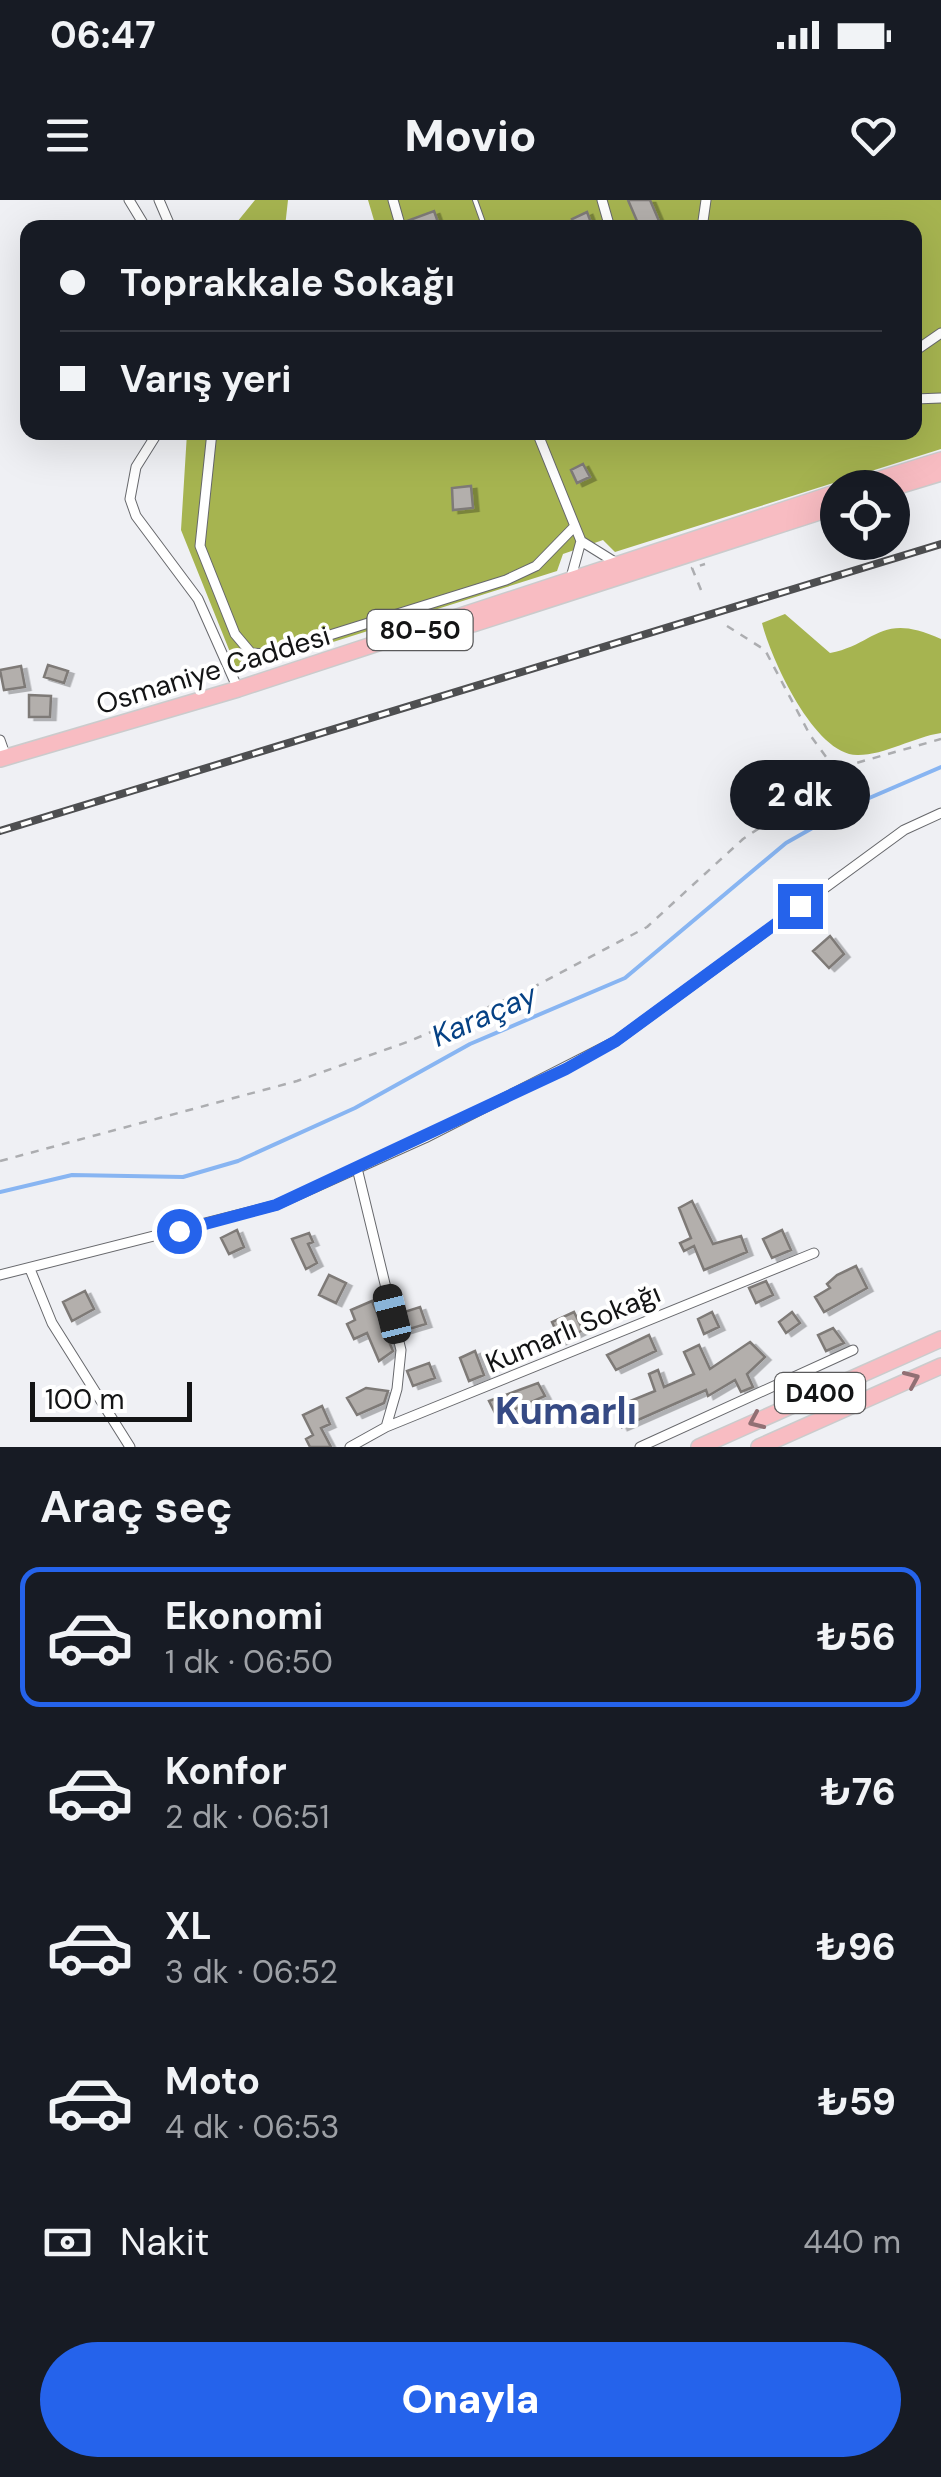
<!DOCTYPE html>
<html lang="tr">
<meta charset="utf-8">
<style>
body{margin:0;font-family:"DM Sans",sans-serif;background:#20242c;color:#f1f3f6;height:100vh;display:flex;flex-direction:column;font-size:38px;white-space:nowrap}
*{box-sizing:border-box;margin:0}
p{font-size:32px;color:#9ea1a6}
.icon{flex:none;width:55px;height:55px;fill:none;stroke:currentColor;stroke-width:2;stroke-linecap:round;stroke-linejoin:round}
.map{position:relative;height:1247px;overflow:hidden}
.side{display:flex;flex-direction:column;background:#171b24;flex:1}
.side>*{flex:none}
.top-card{position:absolute;left:20px;top:20px;width:902px;height:220px;border-radius:20px;box-shadow:0 10px 40px #0002;display:grid;align-content:center;height:220px;padding:0 40px;background:#171b24}
.controls{position:absolute;left:820px;top:270px;display:grid;gap:20px}
.controls a{display:grid;place-items:center;width:90px;height:90px;border-radius:50%;background:#171b24;box-shadow:0 10px 40px #0002;font-size:50px}
.scale{position:absolute;left:30px;bottom:25px;width:162px;box-sizing:border-box;padding-left:10px;border:5px solid #131415;border-top:0;font-size:28px;line-height:35px;white-space:nowrap;color:#131415;-webkit-text-stroke:8px #fff;paint-order:stroke}
.end{position:absolute;width:45px;height:45px;margin:-22px;border:12px solid #2563eb;background:#fff;box-shadow:0 0 0 5px #fff}
.from{border-radius:50%}
.bubble{position:absolute;height:70px;border-radius:35px;background:#171b24;box-shadow:0 10px 40px #0002;font-size:32px;font-weight:800;line-height:70px;text-align:center}
.car{position:absolute;width:30px;height:60px;margin:-30px -15px;border-radius:12px;box-shadow:0 0 8px 2px #0007;background:linear-gradient(#222 24%,#8ab4d8 0 40%,#222 0 76%,#8ab4d8 0 86%,#222 0)}
.top-card b{display:flex;align-items:center;gap:35px;height:95px;font-size:38px}
.top-card b+b{border-top:2px solid #363941}
.top-card i{width:25px;height:25px;background:#f1f3f6}
ul{padding:0;list-style:none}
li{display:flex;align-items:center;gap:30px;height:140px;margin:0 20px 15px;padding:0 20px;border:5px solid transparent;border-radius:20px}
li div{flex:1}
li b{display:block;font-size:38px}
li em{font-style:normal;font-weight:800}
li.current{border-color:#2563eb}
li>.icon{width:90px;height:90px;stroke-width:1.5}
h2{padding:0 40px;font-size:45px;line-height:120px}
.pay{display:flex;align-items:center;gap:25px;height:110px;padding:0 40px;font-size:38px}
.pay p{margin-inline-start:auto}
.primary-button{display:flex;gap:20px;margin-top:auto;padding:20px 40px}
.primary-button a{flex:1;height:115px;border-radius:60px;background:#2563eb;color:#fff;font-size:40px;font-weight:800;line-height:115px;text-align:center}
.status{display:flex;justify-content:space-between;align-items:center;height:70px;padding:0 50px;background:#171b24;direction:ltr}
.status svg{height:28px;fill:currentColor}
header{display:flex;justify-content:space-between;align-items:center;height:130px;padding:0 40px;background:#171b24;font-size:45px;font-weight:800}
.map>svg:first-child{display:block}
.forest{fill:#a6b450}
.lines{fill:none;stroke-linecap:round;stroke-linejoin:round}
.stream{stroke:#88b5f2;stroke-width:4}
.building{fill:#b3afac;stroke:#7e7a77;stroke-width:2.5;filter:url(#shadow)}
.service-casing{stroke:#67686c;stroke-width:6}
.minor-casing{stroke:#67686c;stroke-width:11}
.trunk-casing{stroke:#cbcbcc;stroke-width:18}
.path{stroke:#acadb0;stroke-width:2.5;stroke-dasharray:8 8;stroke-linecap:butt}
.service{stroke:#fff;stroke-width:4}
.minor{stroke:#fff;stroke-width:9}
.trunk{stroke:#f8bcc2;stroke-width:15}
.rail-casing{stroke:#4e4f51;stroke-width:8}
.rail{stroke:#fff;stroke-width:4;stroke-dasharray:11;stroke-linecap:butt}
.oneway{stroke:#917074}
.route{stroke:#2563eb;stroke-width:12}
.labels{text-anchor:middle;dominant-baseline:central;stroke-width:8;stroke-linejoin:round;paint-order:stroke}
.shield{fill:#fff;stroke:#5a5a5b;stroke-width:2.5}
.shield-label{font-size:25px;font-weight:bold;fill:#131415}
.street-label{font-size:28px;fill:#131415;stroke:#fff}
.water-label{font-size:30px;font-style:italic;fill:#054184;stroke:#fff}
.district-label{font-size:38px;font-weight:bold;fill:#364a84;stroke:#fff}
</style>
<div class="status"><b>06:47</b><svg viewBox="0 0 49 12"><path d="M0 12V9h3v3zM5 12V6h3v6zM10 12V3h3v9zM15 12V0h3v12zM26 1h20v11H26zM47 4h2v5h-2z"/></svg></div>
<header><svg class="icon" aria-label="menu" viewBox="0 0 24 24"><path d="M4 6h16M4 12h16M4 18h16"/></svg>Movio<svg class="icon" aria-label="heart" viewBox="0 0 24 24"><path d="M12 20l-8-8c-3-5 5-10 8-4 3-6 11-1 8 4z"/></svg></header>
<div class="map">
<svg width="941" height="1247" viewBox="0 0 941 1247">
<defs>
<filter id="shadow"><feDropShadow dx="5.5" dy="3" stdDeviation="0" flood-color="#0004"/></filter>
</defs>
<rect width="100%" height="100%" fill="#eff0f4"/>
<!-- forest -->
<path class="forest" d="M255,0H288L285,27H233Z
M368,0H941V249L615,352L603,340L563,354L557,371L238,472L181,330L187,233L915,232V28L376,27Z
M785,414L830,453C877,444 880,411 941,439V533C914,537 885,555 858,555C815,556 771,459 762,423Z"/>
<g class="lines">
<!-- stream -->
<path class="stream" d="M0,992L72,975L183,977L238,961L355,908L470,844L625,778L786,643L853,605L941,567"/>
</g>
<!-- building -->
<path class="building" d="M628,0H650L662,28H640Z
M434,11L439,25L409,28L407,21Z
M587,12L593,28H576L572,19Z
M583,264L590,277L577,283L571,270Z
M471,286L473,308L453,310L452,288Z
M48,465L68,471L64,483L44,477Z
M21,466L25,487L4,490L0,470Z
M29,495L51,496L50,517H29Z
M830,736L844,754L829,768L813,751Z
M692,1001L713,1044L741,1036L747,1052L704,1070L694,1046L684,1051L680,1043L691,1038L679,1008Z
M237,1030L244,1047L229,1054L221,1038Z
M782,1030L791,1050L772,1058L763,1039Z
M309,1033L313,1042L308,1044L317,1063L306,1069L292,1039Z
M856,1066L867,1088L824,1112L815,1097L830,1088L827,1084L837,1075Z
M329,1075L346,1083L336,1103L319,1095Z
M766,1081L773,1095L756,1103L749,1088Z
M85,1091L94,1109L72,1121L63,1102Z
M372,1101L393,1151L379,1161L367,1133L354,1139L347,1124L355,1120L351,1110Z
M420,1107L426,1124L406,1130L401,1113Z
M574,1112L583,1130L561,1141L552,1122Z
M712,1112L719,1127L704,1134L698,1119Z
M792,1112L800,1123L786,1133L779,1122Z
M833,1128L844,1143L826,1151L818,1135Z
M649,1135L656,1151L616,1170L607,1155Z
M750,1142L765,1157L747,1174L753,1187L741,1192L735,1180L708,1196L706,1190L622,1227L617,1215L632,1210L628,1202L655,1191L649,1174L658,1170L664,1187L694,1174L684,1152L699,1145L710,1169Z
M475,1151L484,1175L469,1181L460,1158Z
M429,1163L435,1178L413,1186L407,1171Z
M538,1183L545,1196L497,1217L489,1201Z
M366,1188L388,1191L384,1203L357,1215L347,1198Z
M322,1206L330,1224L321,1228L331,1247H310L306,1239L313,1235L303,1215Z"/>
<g class="lines">
<defs>
<path id="service" d="M475,0L485,28"/>
<path id="minor" d="M129,0L146,28
M159,0L171,28
M393,0L401,28
M602,0L610,28
M702,28L706,0
M915,151L941,133
M915,199L941,198
M158,232L136,267L130,299L136,316L198,399L238,489
M212,232L200,346L235,434L251,453L269,454L506,380L536,366L575,326
M537,232L581,341
M570,381L581,341L618,364
M0,540L6,557
M357,968L401,1150L397,1189L386,1227
M30,1069L52,1123L130,1247
M0,1075L276,1005L425,938L616,841L904,630L941,613
M350,1247L386,1227L814,1053
M640,1247L853,1150"/>
<path id="trunk" d="M851,288L941,260
M892,288L941,273
M473,424L838,306
M0,559L238,489L838,292
M699,1247L941,1139
M759,1247L941,1166"/>
</defs>
<!-- service casing -->
<use href="#service" class="service-casing"/>
<!-- minor casing -->
<use href="#minor" class="minor-casing"/>
<!-- trunk casing -->
<use href="#trunk" class="trunk-casing"/>
<!-- path -->
<path class="path" d="M701,390L692,368L705,364
M727,426L765,450L810,535L835,569
M0,961L297,881L410,841L530,789L647,727L743,639L807,596L835,569L941,539"/>
<!-- service -->
<use href="#service" class="service"/>
<!-- minor -->
<use href="#minor" class="minor"/>
<!-- trunk -->
<use href="#trunk" class="trunk"/>
<defs>
<path id="rail" d="M0,631L941,344"/>
</defs>
<!-- rail casing -->
<use href="#rail" class="rail-casing"/>
<!-- rail -->
<use href="#rail" class="rail"/>
</g>
<!-- one-way arrows -->
<defs><path id="oneway-chevron" d="M-2-3.5L2.5 0L-2 3.5" fill="none" stroke-width="1.6" stroke-linecap="round" stroke-linejoin="round" transform="scale(2.5)"/></defs>
<g class="oneway">
<use href="#oneway-chevron" transform="translate(912 1179) rotate(-24)"/>
<use href="#oneway-chevron" transform="translate(756 1221) rotate(156)"/>
</g>
<g class="lines">
<!-- route -->
<path class="route" d="M179,1031L276,1005L566,869L616,841L800,706"/>
</g>
<g class="labels">
<!-- shield labels -->
<g class="shield">
<rect x="367.5" y="410" width="105" height="40" rx="8"/>
<rect x="775" y="1173" width="90" height="40" rx="8"/>
</g>
<g class="shield-label">
<text x="420" y="430">80-50</text>
<text x="820" y="1193">D400</text>
</g>
<!-- street labels -->
<g class="street-label">
<text transform="translate(213 470) rotate(-17)">Osmaniye Caddesi</text>
<text transform="translate(573 1128) rotate(-23)">Kumarlı Sokağı</text>
</g>
<!-- water labels -->
<g class="water-label">
<text transform="translate(484 815) rotate(-24)">Karaçay</text>
</g>
<!-- district labels -->
<g class="district-label">
<text x="566" y="1211">Kumarlı</text>
</g>
</g>
</svg>
<div class="controls">
<a><svg class="icon" aria-label="locate" viewBox="0 0 24 24"><circle cx="12" cy="12" r="6"/><path d="M12 2v4M12 18v4M2 12h4M18 12h4"/></svg></a>
</div>
<div class="scale">100 m</div>
<i class="end from" style="left:179px;top:1031px"></i>
<i class="end" style="left:800px;top:706px"></i>
<div class="bubble" style="left:730px;top:560px;width:140px">2 dk</div>
<i class="car" style="left:392px;top:1114px;rotate:346deg"></i>
<div class="top-card">
<b><i class="from"></i>Toprakkale Sokağı</b>
<b><i></i>Varış yeri</b>
</div>
</div>
<section class="side">
<h2>Araç seç</h2>
<ul>
<li class="current"><svg class="icon" aria-label="car" viewBox="0 0 24 24"><path d="M5 17H2v-5l4-1 3-4h7l3 4 3 1v5h-3M9 17h6M6 11h13"/><circle cx="7" cy="17" r="2"/><circle cx="17" cy="17" r="2"/></svg><div><b>Ekonomi</b><p>1 dk · 06:50</p></div><em>₺56</em></li>
<li><svg class="icon" aria-label="car" viewBox="0 0 24 24"><path d="M5 17H2v-5l4-1 3-4h7l3 4 3 1v5h-3M9 17h6M6 11h13"/><circle cx="7" cy="17" r="2"/><circle cx="17" cy="17" r="2"/></svg><div><b>Konfor</b><p>2 dk · 06:51</p></div><em>₺76</em></li>
<li><svg class="icon" aria-label="car" viewBox="0 0 24 24"><path d="M5 17H2v-5l4-1 3-4h7l3 4 3 1v5h-3M9 17h6M6 11h13"/><circle cx="7" cy="17" r="2"/><circle cx="17" cy="17" r="2"/></svg><div><b>XL</b><p>3 dk · 06:52</p></div><em>₺96</em></li>
<li><svg class="icon" aria-label="car" viewBox="0 0 24 24"><path d="M5 17H2v-5l4-1 3-4h7l3 4 3 1v5h-3M9 17h6M6 11h13"/><circle cx="7" cy="17" r="2"/><circle cx="17" cy="17" r="2"/></svg><div><b>Moto</b><p>4 dk · 06:53</p></div><em>₺59</em></li>
</ul>
<div class="pay"><svg class="icon" aria-label="cash" viewBox="0 0 24 24"><path d="M3 7h18v10H3z"/><circle cx="12" cy="12" r="2"/></svg>Nakit<p>440 m</p></div>
<div class="primary-button"><a>Onayla</a></div>
</section>
